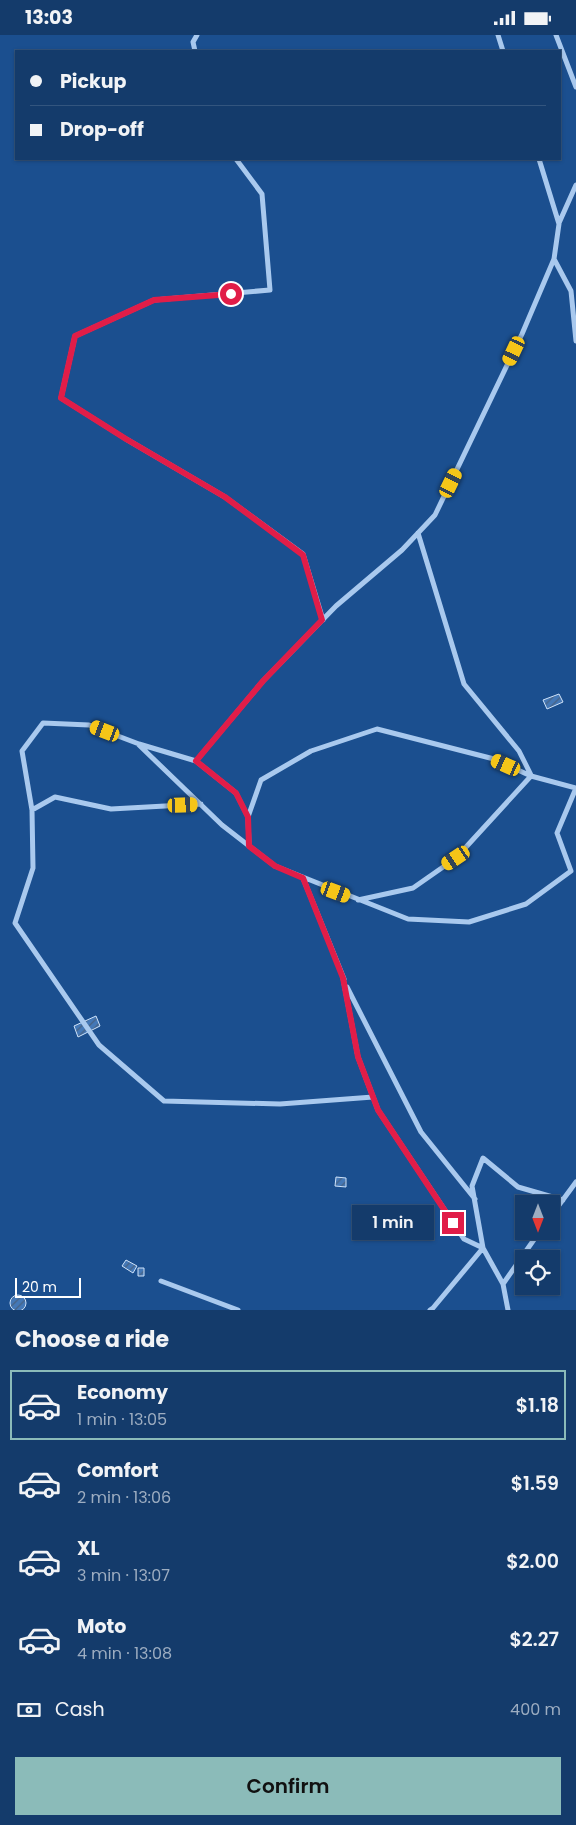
<!DOCTYPE html>
<meta charset="utf-8">
<style>
body{margin:0;font-family:Poppins,sans-serif;background:#1d4271;color:#f1f3f6;height:100vh;display:flex;flex-direction:column;font-size:19px;white-space:nowrap}
*{box-sizing:border-box;margin:0}
p{font-size:16px;color:#9dadc1}
.icon{flex:none;width:28px;height:28px;fill:none;stroke:currentColor;stroke-width:2;stroke-linecap:round;stroke-linejoin:round}
.map{position:relative;height:1275px;overflow:hidden}
.details{display:flex;flex-direction:column;background:#143b6b;flex:1}
.details>*{flex:none}
.guide{position:absolute;left:15px;top:15px;width:546px;height:110px;border-radius:0px;box-shadow:0 1px 4px #0004,0 0 0 1px #33557e;display:grid;align-content:center;height:110px;padding:0 15px;background:#143b6b}
.needle{width:32px;rotate:180deg}
.controls{position:absolute;left:515px;top:1160px;display:grid;gap:10px}
.controls a{display:grid;place-items:center;width:45px;height:45px;border-radius:0px;background:#143b6b;box-shadow:0 1px 4px #0004,0 0 0 1px #33557e;font-size:25px}
.scale{position:absolute;left:15px;bottom:12px;width:66px;box-sizing:border-box;padding-left:5px;border:2px solid #fff;border-top:0;font-size:14px;line-height:18px;white-space:nowrap;color:#fff;-webkit-text-stroke:4px #1b4f8f;paint-order:stroke}
.end{position:absolute;width:22px;height:22px;margin:-11px;border:6px solid #e11d48;background:#fff;box-shadow:0 0 0 2px #fff}
.from{border-radius:50%}
.bubble{position:absolute;height:35px;border-radius:0px;background:#143b6b;box-shadow:0 1px 4px #0004,0 0 0 1px #33557e;font-size:16px;font-weight:600;line-height:35px;text-align:center}
.car{position:absolute;width:15px;height:30px;margin:-15px -8px;border-radius:6px;box-shadow:0 0 4px 1px #0007;background:linear-gradient(#f5c518 24%,#345 0 40%,#f5c518 0 76%,#345 0 86%,#f5c518 0)}
.guide b{display:flex;align-items:center;gap:18px;height:48px;font-size:19px}
.guide b+b{border-top:1px solid #33557e}
.guide i{width:12px;height:12px;background:#f1f3f6}
ul{padding:0;list-style:none}
li{display:flex;align-items:center;gap:15px;height:70px;margin:0 10px 8px;padding:0 5px;border:2px solid transparent;border-radius:0px}
li div{flex:1}
li b{display:block;font-size:19px}
li em{font-style:normal;font-weight:600}
li.active{border-color:#8bbbb9}
li>.icon{width:45px;height:45px;stroke-width:1.5}
h2{padding:0 15px;font-size:22px;line-height:60px}
.pay{display:flex;align-items:center;gap:12px;height:55px;padding:0 15px;font-size:19px}
.pay p{margin-inline-start:auto}
.primary-button{display:flex;gap:10px;margin-top:auto;padding:10px 15px}
.primary-button a{flex:1;height:58px;border-radius:0px;background:#8bbbb9;color:#111;font-size:20px;font-weight:600;line-height:58px;text-align:center}
.status{display:flex;justify-content:space-between;align-items:center;height:35px;padding:0 25px;background:#143b6b;direction:ltr}
.status svg{height:14px;fill:currentColor}
.map>svg:first-child{display:block}
.building{fill:url(#building-hatch);stroke:#cfe3fa}
.lines{fill:none;stroke-linecap:round;stroke-linejoin:round}
.street{stroke:#a9c9ee;stroke-width:5}
.route{stroke:#e11d48;stroke-width:6}
</style>
<div class="status"><b>13:03</b><svg viewBox="0 0 49 12"><path d="M0 12V9h3v3zM5 12V6h3v6zM10 12V3h3v9zM15 12V0h3v12zM26 1h20v11H26zM47 4h2v5h-2z"/></svg></div>
<div class="map">
<svg width="576" height="1275" viewBox="0 0 576 1275">
<defs>
<pattern id="building-hatch" width="6" height="6" patternUnits="userSpaceOnUse" patternTransform="scale(1.25)"><rect width="6" height="6" fill="#4478b7"/><path d="M-1 1l2-2M0 6l6-6M5 7l2-2" fill="none" stroke="#486282"/></pattern>
</defs>
<rect width="100%" height="100%" fill="#1b4f8f"/>
<!-- building -->
<path class="building" d="M559,659L563,667L547,674L543,665Z
M96,981L100,991L78,1002L74,991Z
M336,1142L346,1143V1152L335,1151Z
M126,1225L137,1231L133,1238L122,1231Z
M138,1233H144V1241H138Z
M10 1268a8 8 0 1 1 16 0a8 8 0 1 1-16 0Z"/>
<g class="lines">
<!-- street -->
<path class="street" d="M498,0L503,16
M556,0L576,52
M195,16L193,7L197,0
M236,124L262,159L270,255L154,265L75,301L61,363L126,404L225,462L303,519L323,585
M559,188L576,150
M554,224L571,256L576,306
M418,498L464,649L519,716L531,740
M139,710L222,790L275,831L408,884L469,887L526,869L571,836L557,798L576,753L531,741L456,823L413,853L358,865
M196,726L263,646L336,571L402,515L435,480L522,299L554,224L559,189L539,124
M32,775L55,762L111,774L201,769
M248,782L261,745L311,716L377,694L494,724L531,741
M249,811L248,782L236,758L196,726L139,709L89,690L43,688L22,716L32,775L33,833L15,888L99,1010L164,1066L280,1069L373,1062
M303,843L344,944
M343,943L358,1022L378,1075L464,1204L483,1213L433,1273L430,1275
M347,952L421,1097L475,1164
M551,1181L576,1147
M540,1196L503,1249L483,1213L472,1151L483,1123L518,1152L563,1165
M161,1246L238,1275
M503,1249L508,1275"/>
</g>
<g class="lines">
<!-- route -->
<path class="route" d="M231,259L154,265L75,301L61,363L126,404L225,462L303,520L322,585L263,646L196,726L236,758L248,782L249,811L275,831L303,843L343,943L358,1022L378,1075L453,1188"/>
</g>
</svg>
<div class="controls">
<a><svg class="needle" viewBox="-14 -14 28 28"><path d="M0-13l5 13h-10z" fill="#e53935"/><path d="M0 13l5-13h-10z" fill="#9dadc1"/></svg></a>
<a><svg class="icon" aria-label="locate" viewBox="0 0 24 24"><circle cx="12" cy="12" r="6"/><path d="M12 2v4M12 18v4M2 12h4M18 12h4"/></svg></a>
</div>
<div class="scale">20 m</div>
<i class="end from" style="left:231px;top:259px"></i>
<i class="end" style="left:453px;top:1188px"></i>
<div class="bubble" style="left:352px;top:1170px;width:82px">1 min</div>
<i class="car" style="left:514px;top:316px;rotate:205deg"></i>
<i class="car" style="left:451px;top:448px;rotate:26deg"></i>
<i class="car" style="left:105px;top:696px;rotate:291deg"></i>
<i class="car" style="left:506px;top:730px;rotate:294deg"></i>
<i class="car" style="left:183px;top:770px;rotate:88deg"></i>
<i class="car" style="left:456px;top:823px;rotate:236deg"></i>
<i class="car" style="left:336px;top:857px;rotate:110deg"></i>
<div class="guide">
<b><i class="from"></i>Pickup</b>
<b><i></i>Drop-off</b>
</div>
</div>
<section class="details">
<h2>Choose a ride</h2>
<ul>
<li class="active"><svg class="icon" aria-label="car" viewBox="0 0 24 24"><path d="M5 17H2v-5l4-1 3-4h7l3 4 3 1v5h-3M9 17h6M6 11h13"/><circle cx="7" cy="17" r="2"/><circle cx="17" cy="17" r="2"/></svg><div><b>Economy</b><p>1 min · 13:05</p></div><em>$1.18</em></li>
<li><svg class="icon" aria-label="car" viewBox="0 0 24 24"><path d="M5 17H2v-5l4-1 3-4h7l3 4 3 1v5h-3M9 17h6M6 11h13"/><circle cx="7" cy="17" r="2"/><circle cx="17" cy="17" r="2"/></svg><div><b>Comfort</b><p>2 min · 13:06</p></div><em>$1.59</em></li>
<li><svg class="icon" aria-label="car" viewBox="0 0 24 24"><path d="M5 17H2v-5l4-1 3-4h7l3 4 3 1v5h-3M9 17h6M6 11h13"/><circle cx="7" cy="17" r="2"/><circle cx="17" cy="17" r="2"/></svg><div><b>XL</b><p>3 min · 13:07</p></div><em>$2.00</em></li>
<li><svg class="icon" aria-label="car" viewBox="0 0 24 24"><path d="M5 17H2v-5l4-1 3-4h7l3 4 3 1v5h-3M9 17h6M6 11h13"/><circle cx="7" cy="17" r="2"/><circle cx="17" cy="17" r="2"/></svg><div><b>Moto</b><p>4 min · 13:08</p></div><em>$2.27</em></li>
</ul>
<div class="pay"><svg class="icon" aria-label="cash" viewBox="0 0 24 24"><path d="M3 7h18v10H3z"/><circle cx="12" cy="12" r="2"/></svg>Cash<p>400 m</p></div>
<div class="primary-button"><a>Confirm</a></div>
</section>
